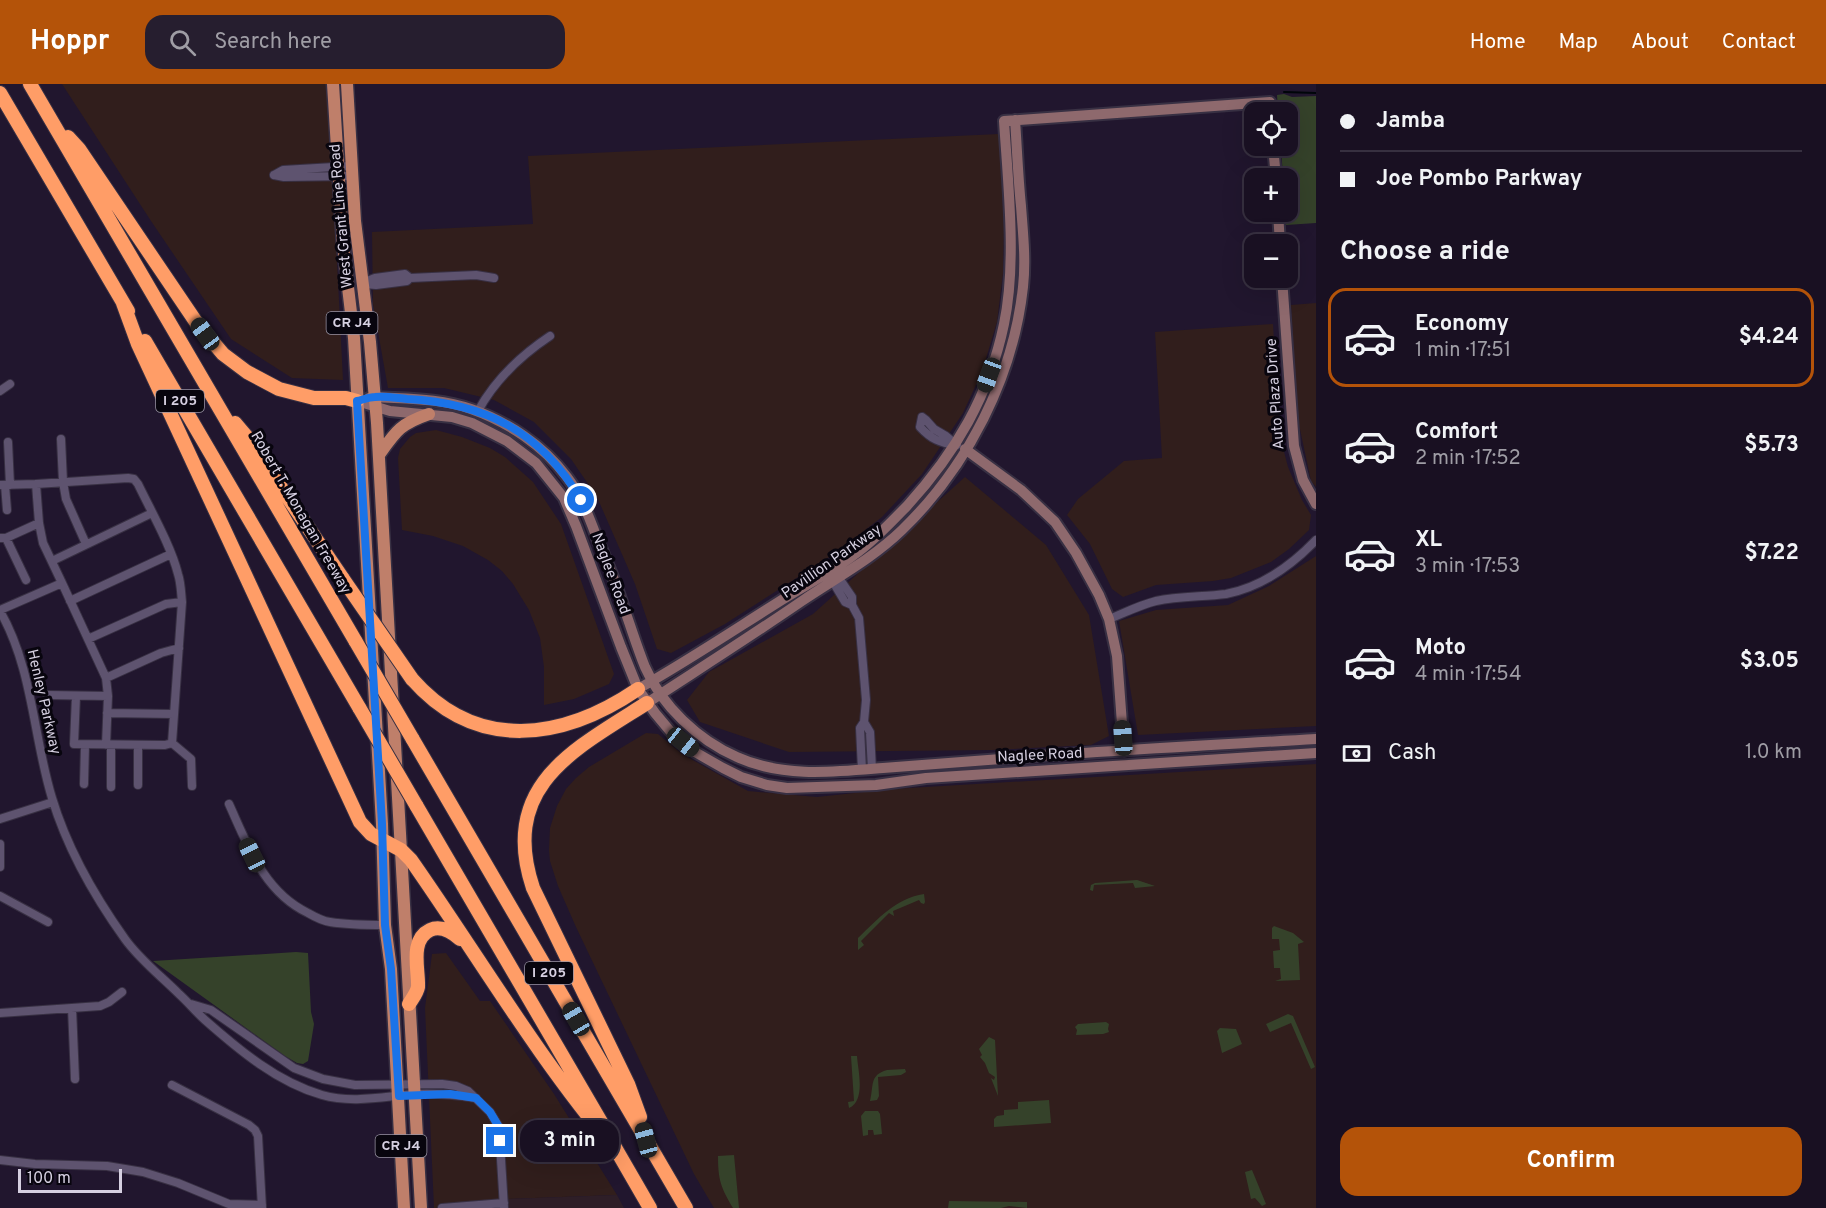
<!DOCTYPE html>
<meta charset="utf-8">
<style>
body{margin:0;font-family:Overpass,sans-serif;background:#261e2f;color:#f1f3f6;height:100vh;display:flex;flex-direction:column;font-size:22px;white-space:nowrap}
*{box-sizing:border-box;margin:0}
p{font-size:20px;color:#9f9da5}
.icon{flex:none;width:33px;height:33px;fill:none;stroke:currentColor;stroke-width:2;stroke-linecap:round;stroke-linejoin:round}
.map{position:relative;flex:1;overflow:hidden}
.panel{display:flex;flex-direction:column;background:#191022;width:510px}
.panel>*{flex:none}
.banner{display:grid;align-content:center;height:132px;padding:0 24px;background:#191022}
.tools{position:absolute;left:1244px;top:18px;display:grid;gap:12px}
.tools a{display:grid;place-items:center;width:54px;height:54px;border-radius:12px;background:#191022;box-shadow:0 6px 24px #0002,0 0 0 2px #373040;font-size:30px}
.scale{position:absolute;left:18px;bottom:15px;width:104px;box-sizing:border-box;padding-left:6px;border:3px solid #d6d0e1;border-top:0;font-size:16px;line-height:21px;white-space:nowrap;color:#d6d0e1;-webkit-text-stroke:4px #08050e;paint-order:stroke}
.end{position:absolute;width:27px;height:27px;margin:-14px;border:8px solid #1a73e8;background:#fff;box-shadow:0 0 0 3px #fff}
.from{border-radius:50%}
.bubble{position:absolute;height:42px;border-radius:18px;background:#191022;box-shadow:0 6px 24px #0002,0 0 0 2px #373040;font-size:20px;font-weight:700;line-height:42px;text-align:center}
.car{position:absolute;width:18px;height:36px;margin:-18px -9px;border-radius:8px;box-shadow:0 0 4px 2px #0007;background:linear-gradient(#222 24%,#8ab4d8 0 40%,#222 0 76%,#8ab4d8 0 86%,#222 0)}
.banner b{display:flex;align-items:center;gap:21px;height:57px;font-size:22px}
.banner b+b{border-top:2px solid #373040}
.banner i{width:15px;height:15px;background:#f1f3f6}
ul{padding:0;list-style:none}
li{display:flex;align-items:center;gap:18px;height:99px;margin:0 12px 9px;padding:0 12px;border:3px solid transparent;border-radius:18px}
li div{flex:1}
li b{display:block;font-size:22px}
li em{font-style:normal;font-weight:700}
li.on{border-color:#b45309}
li>.icon{width:54px;height:54px;stroke-width:1.5}
h2{padding:0 24px;font-size:27px;line-height:72px}
.pay{display:flex;align-items:center;gap:15px;height:66px;padding:0 24px;font-size:22px}
.pay p{margin-inline-start:auto}
.primary-button{display:flex;gap:12px;margin-top:auto;padding:12px 24px}
.primary-button a{flex:1;height:69px;border-radius:18px;background:#b45309;color:#fff;font-size:24px;font-weight:700;line-height:69px;text-align:center}
header{display:flex;align-items:center;gap:36px;box-sizing:border-box;height:84px;padding:0 30px;background:#b45309;color:#fff}
header strong{font-size:28px}
nav{display:flex;gap:33px;margin-inline-start:auto;font-size:21px}
.search{width:420px;height:54px;background:#261e2f;display:flex;align-items:center;gap:15px;box-sizing:border-box;padding:0 21px;border-radius:18px;color:#9f9da5;font-size:22px}
main{display:flex;flex:1;min-height:0}
.map>svg:first-child{display:block}
.commercial{fill:#311e1c}
.medical{fill:#2e1e27}
.green{fill:#35422a}
.lines{fill:none;stroke-linecap:round;stroke-linejoin:round}
.stream{stroke:#00060a;stroke-width:2}
.street-casing{stroke:#383043;stroke-width:10}
.secondary-casing{stroke:#383043;stroke-width:14}
.primary-casing{stroke:#383043;stroke-width:15}
.highway-casing{stroke:#383043;stroke-width:16}
.street{stroke:#5e536f;stroke-width:8}
.secondary{stroke:#8e696d;stroke-width:10}
.primary{stroke:#bf7f6a;stroke-width:12}
.highway{stroke:#ff9d67;stroke-width:14}
.highway-bridge-casing{stroke:#383043;stroke-width:16;stroke-linecap:butt}
.highway-bridge{stroke:#ff9d67;stroke-width:14}
.route{stroke:#1a73e8;stroke-width:8}
.labels{text-anchor:middle;dominant-baseline:central;stroke-width:6;stroke-linejoin:round;paint-order:stroke}
.shield{fill:#08050e;stroke:#9893a2;stroke-width:1.5}
.shield-label{font-size:14px;font-weight:bold;fill:#d6d0e1}
.street-label{font-size:15px;fill:#d6d0e1;stroke:#08050e}
</style>
<header>
<strong>Hoppr</strong>
<div class="search"><svg class="icon" aria-label="search" viewBox="0 0 24 24"><circle cx="10" cy="10" r="6"/><path d="M15 15l6 6"/></svg>Search here</div>
<nav><a>Home</a><a>Map</a><a>About</a><a>Contact</a></nav>
</header>
<main>
<div class="map">
<svg width="1316" height="1124" viewBox="0 0 1316 1124">
<rect width="100%" height="100%" fill="#21162e"/>
<!-- commercial -->
<path class="commercial" d="M62,0H328L343,296L292,294L231,255L151,137Z
M999,50L1004,144L1003,189L997,238L982,288L963,329L922,390L882,433L834,470L725,540L671,569L657,565L635,500L597,413L571,375L534,338L494,316L444,304H388L373,220L372,148L533,140L528,72Z
M1316,219V403L1311,397L1298,336L1291,221Z
M1273,240L1278,327L1282,360L1288,383L1302,416L1311,431L1309,446L1289,465L1271,478L1231,494L1213,497L1156,501L1123,513L1112,505L1090,460L1067,431L1078,415L1124,377L1162,374L1155,248Z
M436,346L462,353L490,364L505,373L533,398L561,440L614,590L609,600L574,615L544,621V583L540,554L529,526L513,500L502,487L488,476L463,462L433,452L402,446L398,374L400,365L410,353L416,349Z
M965,393L1046,461L1089,531L1109,652L1091,661L992,666L789,668L700,638L687,616L709,588L813,530Z
M1316,472V642L1138,651L1119,537L1156,526L1228,521L1269,502Z
M646,649L658,650L682,670L748,707L817,713L892,705L1316,680V1124H714L694,1090L576,843L558,802L550,777L549,766L550,744L557,722L566,705L576,694L589,683Z
M446,869L480,917H490L554,1010L617,1111L507,1115L508,1124H434L425,924L432,870Z"/>
<!-- medical -->
<path class="medical" d="M617,1111L624,1124H508L507,1115Z"/>
<!-- green -->
<path class="green" d="M1284,10L1292,13L1316,12V139L1286,141L1287,94H1283L1281,62H1287V28H1278L1277,11Z
M1137,796L1155,802L1135,804L1133,799L1094,801L1093,807L1090,806L1091,801L1095,799Z
M924,810L925,818L924,820L921,819L919,816L893,827L894,832L889,829L861,857L864,861L858,866V854C878,835 896,814 924,810Z
M1274,842L1293,849L1304,858L1298,860L1300,896L1275,897L1281,895L1280,884H1274L1273,867L1280,866L1279,855H1272V844Z
M296,868L308,869L311,928L314,940L308,977L303,980L297,979L285,972L153,877Z
M1288,930L1293,932L1315,983L1311,985L1291,939L1270,948L1266,940Z
M1106,938L1109,940L1108,945L1109,948L1103,950L1076,951L1077,946L1075,943L1078,940Z
M1220,944L1236,945L1242,960L1222,969L1217,947Z
M989,953L995,956L998,1012L991,994L994,996L995,993L989,989L985,979L980,973L982,971L979,965Z
M851,972H857C858,987 866,1016 849,1024L848,1018L854,1017Z
M887,986L905,985L906,988L901,991L878,993L879,1012L877,1016L870,1017C874,1002 869,991 887,986Z
M1049,1016L1051,1039L994,1043V1035L997,1032L1004,1031V1026L1018,1025V1018Z
M865,1027H878L880,1030L882,1050L874,1051L873,1046H868V1051L863,1052L861,1032Z
M734,1071L739,1124H733C721,1104 718,1096 718,1072Z
M1252,1086L1266,1120L1262,1122L1255,1114L1251,1115L1245,1088Z
M949,1117L1027,1118V1124L1009,1122L1001,1124H948Z"/>
<g class="lines">
<!-- stream -->
<path class="stream" d="M1284,8L1316,9"/>
<defs>
<path id="street" d="M274,91L283,86L351,82
M274,91L284,93L352,92
M362,199L375,194L405,190L410,194L476,191L494,194
M365,200L376,201L407,197L410,194
M0,307L10,300
M478,327C495,296 520,272 550,252
M61,355L63,398L66,415L86,460
M8,358L10,401
M956,361C940,359 931,355 920,343L922,333L926,336L934,345L946,352L957,361
M0,401L36,400
M5,401L7,426
M0,454H6L39,439
M6,454L26,496
M52,477L152,429
M839,494L852,513V521L859,534L866,616L864,638L860,644L862,686
M833,498L845,518L852,521
M62,499L43,459L39,439L36,400L128,394L134,395L138,400C151,427 171,462 178,490C181,499 181,509 182,518L172,659
M70,517L171,470
M0,526L62,499L106,594L108,612
M0,527C33,585 33,652 52,714C67,764 95,813 125,855C140,876 161,892 179,910C188,918 196,928 205,936C239,966 277,998 322,1011C353,1020 386,1012 417,1010C437,1009 456,1011 476,1014
M1109,535C1124,529 1140,521 1156,517C1179,512 1203,513 1226,510C1262,503 1291,482 1316,456
M88,555L166,520L182,518
M106,594L161,569L179,564
M47,611L108,612L106,661
M76,612L74,660L165,661L172,659
M107,629L174,630
M864,638L870,648L872,685
M172,659L191,675L192,702
M84,700L85,661
M138,701V661
M111,703V661
M229,720C248,762 264,808 308,829C315,833 322,837 330,838C348,841 367,841 385,841
M0,735L53,718
M0,760V783
M0,812L48,838
M191,920L211,926L294,984L323,995L355,1001L442,1000L456,1002L468,1007L490,1028L499,1043L504,1124
M72,924L75,995
M0,929L100,922L109,918L122,908
M172,1001L249,1041L255,1046L258,1052L262,1124
M0,1076L35,1080L107,1082L143,1088L178,1099L229,1120L262,1121
M442,1124L504,1119"/>
<path id="secondary" d="M1273,62L1276,94
M1278,128L1280,160
M1282,194L1294,362L1303,396L1316,420
M369,314L375,313C407,315 440,314 471,325C508,338 543,361 567,393C581,411 589,433 597,454C607,477 616,500 624,524C631,543 637,563 645,583C662,622 698,656 737,673C783,694 834,688 883,684C927,681 970,677 1014,674C1115,666 1215,661 1316,655
M357,317L390,327L452,333L472,339L507,357L536,379L564,414L576,442L621,563L638,605L655,629L670,647L695,668L723,684L741,693L767,701L787,704L876,701L926,694L1316,669
M965,365L1021,406L1055,438L1076,469L1099,511L1109,535L1117,572L1124,667
M638,605C686,578 731,548 777,519C802,503 830,489 854,471C874,457 890,439 907,422C956,368 989,312 1004,240C1017,179 1008,100 1004,37L1270,18L1271,28
M647,619C699,585 751,552 802,517C836,494 872,475 902,446C968,382 1013,294 1023,203C1026,176 1023,149 1021,122C1018,93 1017,64 1015,36"/>
<path id="primary" d="M333,0L343,161L354,254L382,740L385,841L391,885L404,1124
M347,0L355,137L370,258L377,339L421,1124
M379,371C396,347 400,340 429,330"/>
<path id="highway" d="M30,0L356,558
M0,9L128,227
M68,53L79,65L196,238L223,270L247,288L279,305L314,314H346L357,317
M123,219L138,260L360,738L371,750L401,766L411,776C479,873 539,976 616,1066
M145,257L360,625
M235,339L246,352L343,495
M412,595C477,669 563,656 638,605
M412,654L686,1124
M416,721L601,1038
M409,920C412,915 417,909 418,903C419,886 409,856 430,846C441,841 452,848 460,855
M640,1033L628,1000L533,804C499,702 573,666 647,619
M613,1060L650,1124"/>
</defs>
<!-- street casing -->
<use href="#street" class="street-casing"/>
<!-- secondary casing -->
<use href="#secondary" class="secondary-casing"/>
<!-- primary casing -->
<use href="#primary" class="primary-casing"/>
<!-- highway casing -->
<use href="#highway" class="highway-casing"/>
<!-- street -->
<use href="#street" class="street"/>
<!-- secondary -->
<use href="#secondary" class="secondary"/>
<!-- primary -->
<use href="#primary" class="primary"/>
<!-- highway -->
<use href="#highway" class="highway"/>
<defs>
<path id="highway-bridge" d="M343,495L412,595
M356,558L412,654
M360,625L416,721"/>
</defs>
<!-- highway-bridge casing -->
<use href="#highway-bridge" class="highway-bridge-casing"/>
<!-- highway-bridge -->
<use href="#highway-bridge" class="highway-bridge"/>
</g>
<g class="lines">
<!-- route -->
<path class="route" d="M500,1057L499,1043L490,1028L476,1014L450,1010L399,1012L391,885L385,841L382,740L357,317C362,316 369,313 375,313C385,312 396,314 407,315C484,319 541,347 581,416"/>
</g>
<g class="labels">
<!-- shield labels -->
<g class="shield">
<rect x="326.5" y="228" width="51" height="22" rx="4.5"/>
<rect x="156" y="306" width="48" height="22" rx="4.5"/>
<rect x="525" y="878" width="48" height="22" rx="4.5"/>
<rect x="375.5" y="1051" width="51" height="22" rx="4.5"/>
</g>
<g class="shield-label">
<text x="352" y="239">CR J4</text>
<text x="180" y="317">I 205</text>
<text x="549" y="889">I 205</text>
<text x="401" y="1062">CR J4</text>
</g>
<!-- street labels -->
<g class="street-label">
<text transform="translate(342 132) rotate(-95)">West Grant Line Road</text>
<text transform="translate(1276 310) rotate(-94)">Auto Plaza Drive</text>
<text transform="translate(300 429) rotate(60)">Robert T. Monagan Freeway</text>
<text transform="translate(832 478) rotate(-35)">Pavillion Parkway</text>
<text transform="translate(610 490) rotate(70)">Naglee Road</text>
<text transform="translate(43 618) rotate(77)">Henley Parkway</text>
<text transform="translate(1040 672) rotate(-3)">Naglee Road</text>
</g>
</g>
</svg>
<div class="tools">
<a><svg class="icon" aria-label="locate" viewBox="0 0 24 24"><circle cx="12" cy="12" r="6"/><path d="M12 2v4M12 18v4M2 12h4M18 12h4"/></svg></a>
<a>+</a>
<a>−</a>
</div>
<div class="scale">100 m</div>
<i class="end from" style="left:581px;top:416px"></i>
<i class="end" style="left:500px;top:1057px"></i>
<div class="bubble" style="left:520px;top:1036px;width:99px">3 min</div>
<i class="car" style="left:205px;top:250px;rotate:324deg"></i>
<i class="car" style="left:989px;top:291px;rotate:200deg"></i>
<i class="car" style="left:1123px;top:654px;rotate:356deg"></i>
<i class="car" style="left:683px;top:658px;rotate:129deg"></i>
<i class="car" style="left:252px;top:771px;rotate:334deg"></i>
<i class="car" style="left:576px;top:935px;rotate:330deg"></i>
<i class="car" style="left:646px;top:1056px;rotate:345deg"></i>
</div>
<section class="panel">
<div class="banner">
<b><i class="from"></i>Jamba</b>
<b><i></i>Joe Pombo Parkway</b>
</div>
<h2>Choose a ride</h2>
<ul>
<li class="on"><svg class="icon" aria-label="car" viewBox="0 0 24 24"><path d="M5 17H2v-5l4-1 3-4h7l3 4 3 1v5h-3M9 17h6M6 11h13"/><circle cx="7" cy="17" r="2"/><circle cx="17" cy="17" r="2"/></svg><div><b>Economy</b><p>1 min · 17:51</p></div><em>$4.24</em></li>
<li><svg class="icon" aria-label="car" viewBox="0 0 24 24"><path d="M5 17H2v-5l4-1 3-4h7l3 4 3 1v5h-3M9 17h6M6 11h13"/><circle cx="7" cy="17" r="2"/><circle cx="17" cy="17" r="2"/></svg><div><b>Comfort</b><p>2 min · 17:52</p></div><em>$5.73</em></li>
<li><svg class="icon" aria-label="car" viewBox="0 0 24 24"><path d="M5 17H2v-5l4-1 3-4h7l3 4 3 1v5h-3M9 17h6M6 11h13"/><circle cx="7" cy="17" r="2"/><circle cx="17" cy="17" r="2"/></svg><div><b>XL</b><p>3 min · 17:53</p></div><em>$7.22</em></li>
<li><svg class="icon" aria-label="car" viewBox="0 0 24 24"><path d="M5 17H2v-5l4-1 3-4h7l3 4 3 1v5h-3M9 17h6M6 11h13"/><circle cx="7" cy="17" r="2"/><circle cx="17" cy="17" r="2"/></svg><div><b>Moto</b><p>4 min · 17:54</p></div><em>$3.05</em></li>
</ul>
<div class="pay"><svg class="icon" aria-label="cash" viewBox="0 0 24 24"><path d="M3 7h18v10H3z"/><circle cx="12" cy="12" r="2"/></svg>Cash<p>1.0 km</p></div>
<div class="primary-button"><a>Confirm</a></div>
</section>
</main>
